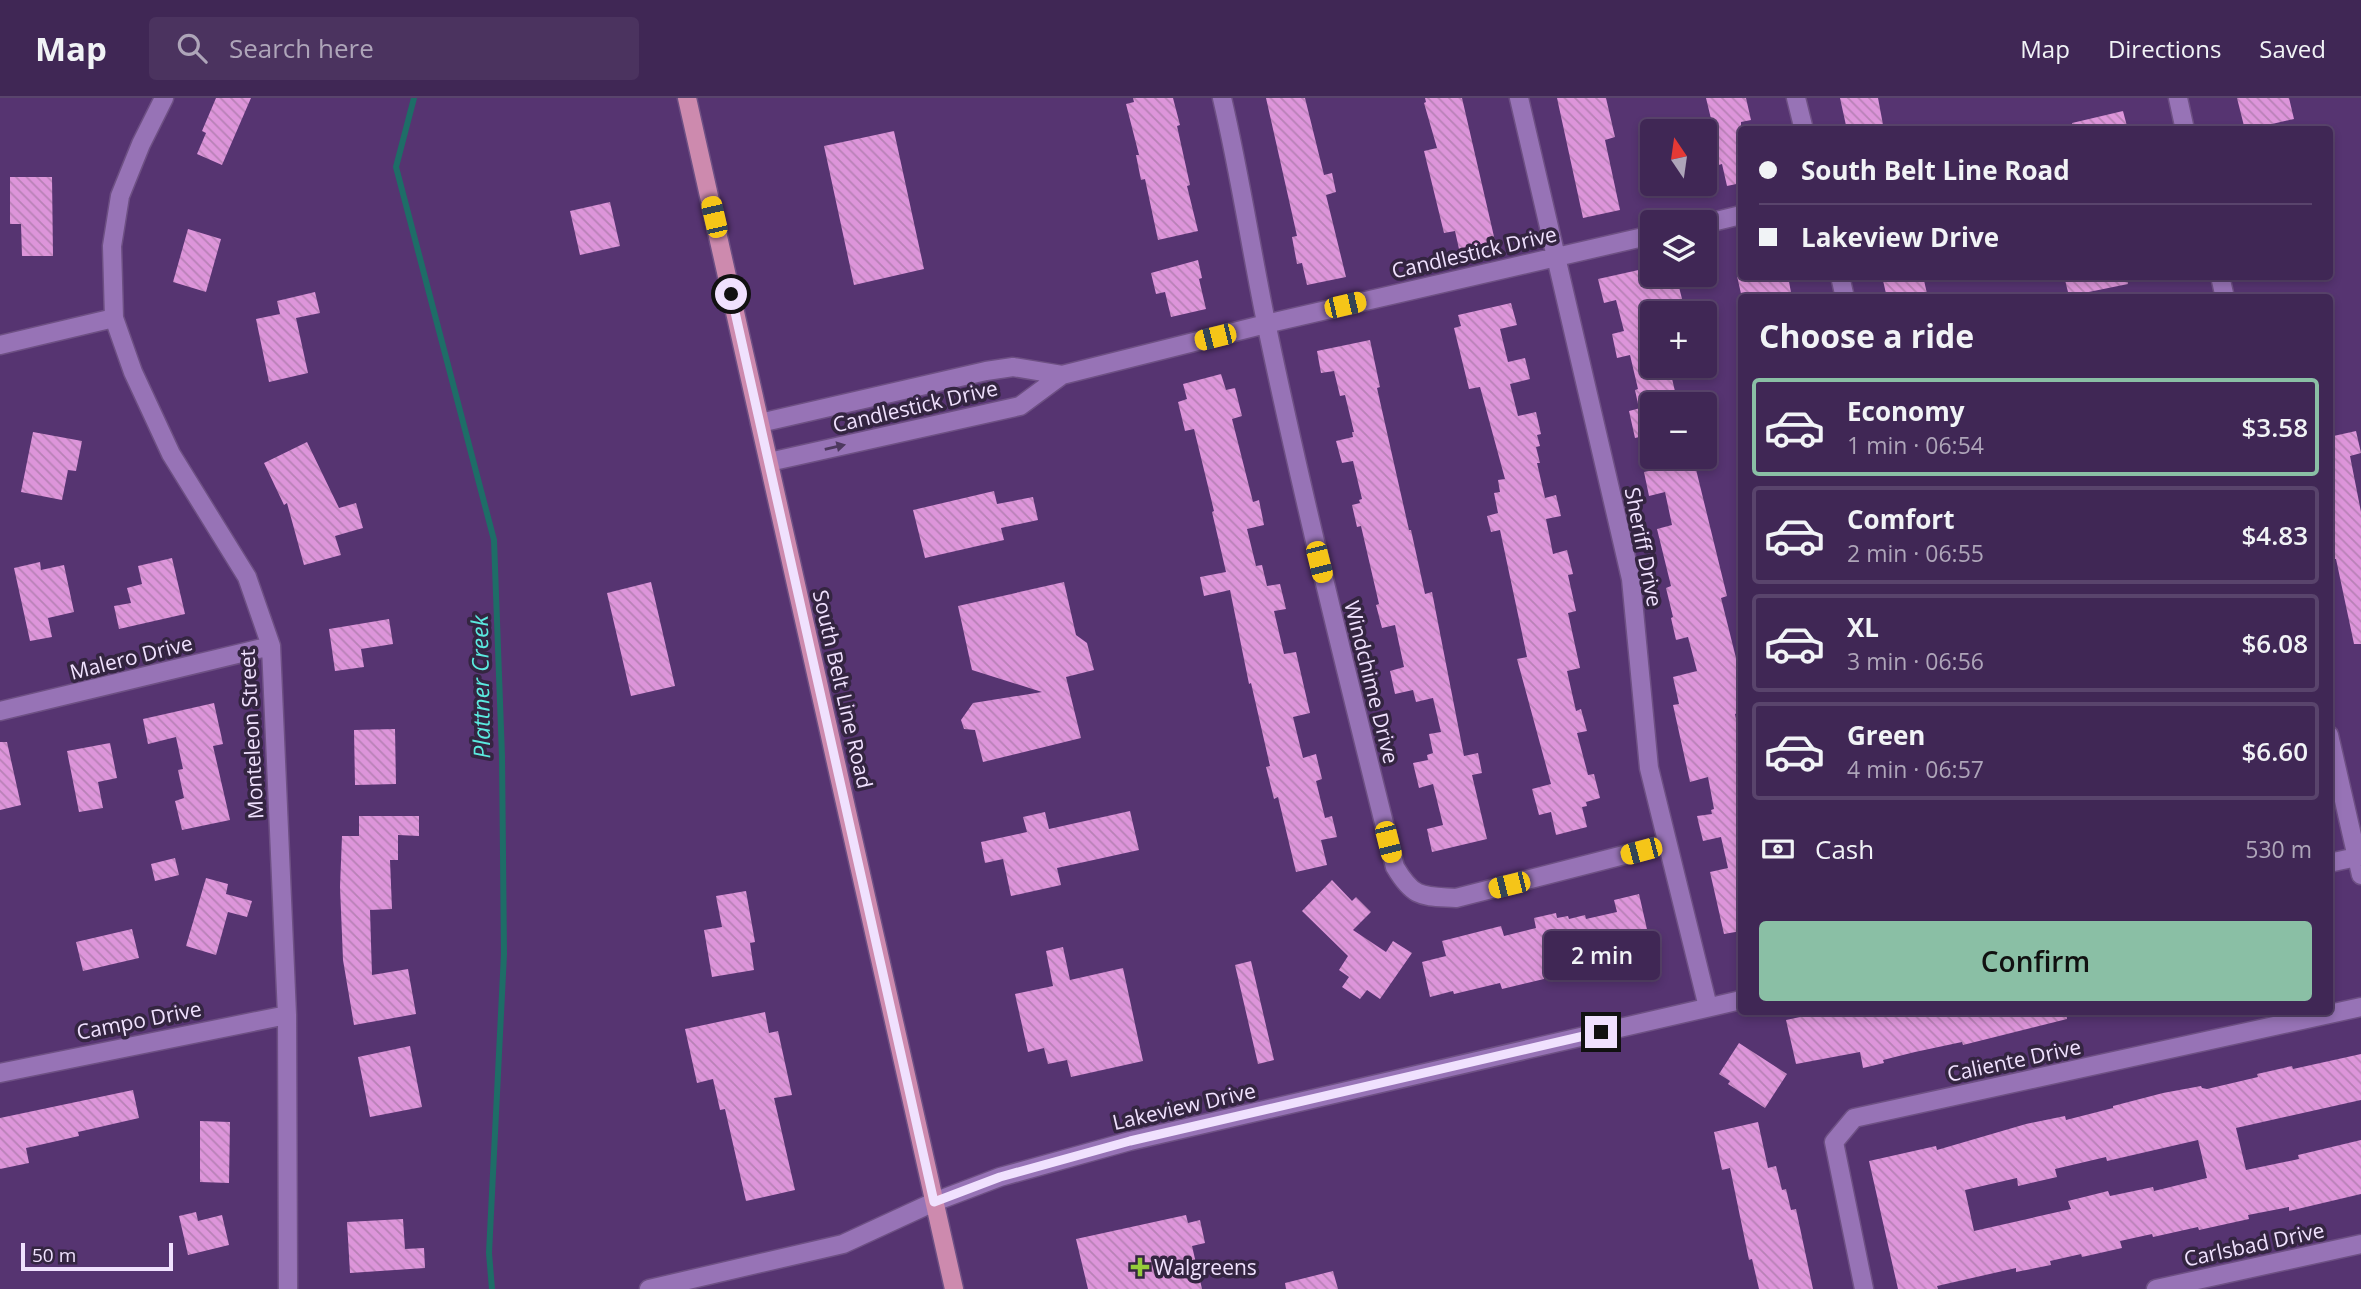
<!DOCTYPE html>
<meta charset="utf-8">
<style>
body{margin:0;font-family:"Open Sans",sans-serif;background:#4b335f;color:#f1f3f6;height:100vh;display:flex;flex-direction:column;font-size:26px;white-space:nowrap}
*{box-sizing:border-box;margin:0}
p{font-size:23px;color:#aea5b9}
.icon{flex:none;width:38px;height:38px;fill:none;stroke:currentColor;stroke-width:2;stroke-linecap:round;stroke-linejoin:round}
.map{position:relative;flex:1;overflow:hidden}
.sheet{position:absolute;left:1738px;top:196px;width:595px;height:721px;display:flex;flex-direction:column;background:#402755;border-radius:7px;box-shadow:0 4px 10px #0003,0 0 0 2px #59446c}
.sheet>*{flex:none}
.top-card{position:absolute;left:1738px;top:28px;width:595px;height:154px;border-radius:7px;box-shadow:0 4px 10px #0003,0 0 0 2px #59446c;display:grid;align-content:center;height:154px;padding:0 21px;background:#402755}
.needle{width:46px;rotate:347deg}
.tools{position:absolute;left:1640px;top:21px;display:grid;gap:14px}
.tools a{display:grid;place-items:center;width:77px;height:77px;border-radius:7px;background:#402755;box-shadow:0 4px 10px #0003,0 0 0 2px #59446c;font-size:35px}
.scale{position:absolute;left:21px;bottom:18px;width:152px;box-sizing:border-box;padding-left:7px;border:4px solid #f0e1fe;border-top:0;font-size:19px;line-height:24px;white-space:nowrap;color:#f0e1fe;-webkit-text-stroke:5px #342541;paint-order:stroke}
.end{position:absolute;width:32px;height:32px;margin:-16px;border:9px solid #f0e1fe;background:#111;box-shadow:0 0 0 4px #111}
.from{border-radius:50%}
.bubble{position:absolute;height:49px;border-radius:7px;background:#402755;box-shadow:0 4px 10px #0003,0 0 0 2px #59446c;font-size:23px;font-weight:600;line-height:49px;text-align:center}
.car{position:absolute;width:21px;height:42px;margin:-21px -10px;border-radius:9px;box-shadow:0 0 5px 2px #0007;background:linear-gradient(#f5c518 24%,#345 0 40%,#f5c518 0 76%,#345 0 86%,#f5c518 0)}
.top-card b{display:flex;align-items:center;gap:24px;height:66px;font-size:26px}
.top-card b+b{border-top:2px solid #59446c}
.top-card i{width:18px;height:18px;background:#f1f3f6}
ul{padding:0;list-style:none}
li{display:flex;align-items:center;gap:21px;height:98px;margin:0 14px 10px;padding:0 7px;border:4px solid #59446c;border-radius:7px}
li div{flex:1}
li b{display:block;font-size:26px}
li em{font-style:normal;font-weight:600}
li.selected{border-color:#8abfa5}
li>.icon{width:63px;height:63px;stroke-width:1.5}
h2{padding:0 21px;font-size:32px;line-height:84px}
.pay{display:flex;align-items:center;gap:18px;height:77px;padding:0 21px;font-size:26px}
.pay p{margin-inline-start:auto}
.action{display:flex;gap:14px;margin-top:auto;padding:14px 21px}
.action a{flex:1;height:80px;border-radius:7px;background:#8abfa5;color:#111;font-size:28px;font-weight:600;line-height:80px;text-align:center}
header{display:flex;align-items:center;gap:42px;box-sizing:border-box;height:98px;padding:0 35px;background:#402755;border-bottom:2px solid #59446c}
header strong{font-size:33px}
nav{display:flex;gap:38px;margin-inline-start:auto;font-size:24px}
.search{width:490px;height:63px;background:#4b335f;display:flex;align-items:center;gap:18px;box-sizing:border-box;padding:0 24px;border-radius:7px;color:#aea5b9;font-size:26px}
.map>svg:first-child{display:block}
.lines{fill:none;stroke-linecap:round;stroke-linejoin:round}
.stream{stroke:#1e6d67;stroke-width:6}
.building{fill:url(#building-back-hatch);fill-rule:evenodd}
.minor-casing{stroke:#6e5084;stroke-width:21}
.major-casing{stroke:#6e5084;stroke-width:21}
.minor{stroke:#9773b6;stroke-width:18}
.major{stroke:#cd8aae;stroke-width:18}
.oneway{fill:#4d385e}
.route{stroke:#f0e1fe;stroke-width:9}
.poi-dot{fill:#95cc3a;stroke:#342541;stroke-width:2.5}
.labels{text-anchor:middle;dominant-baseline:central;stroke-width:7;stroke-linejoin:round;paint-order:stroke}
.street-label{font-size:21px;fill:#f0e1fe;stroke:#342541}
.poi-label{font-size:21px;fill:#f0e1fe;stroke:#342541;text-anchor:start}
.water-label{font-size:23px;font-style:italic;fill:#5beadf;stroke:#342541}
</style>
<header>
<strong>Map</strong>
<div class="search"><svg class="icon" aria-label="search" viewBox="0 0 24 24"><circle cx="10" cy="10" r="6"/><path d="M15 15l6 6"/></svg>Search here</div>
<nav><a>Map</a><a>Directions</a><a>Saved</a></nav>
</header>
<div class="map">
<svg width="2361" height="1191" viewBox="0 0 2361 1191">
<defs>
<pattern id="building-back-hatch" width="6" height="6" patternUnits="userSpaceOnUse" patternTransform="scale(1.75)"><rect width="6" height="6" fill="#dd95da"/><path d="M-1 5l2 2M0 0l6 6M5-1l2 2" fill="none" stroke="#b881b6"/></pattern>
</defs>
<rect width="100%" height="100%" fill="#563471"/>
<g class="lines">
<!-- stream -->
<path class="stream" d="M414,0L396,69L494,442L502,658L504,856L489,1155L492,1191"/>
</g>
<!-- building -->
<path class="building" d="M216,0H251L222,67L197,56L206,35L202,33Z
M1133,0H1173L1180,27L1177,28L1190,87L1187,88L1198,133L1158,142L1145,81L1141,82L1136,57H1139L1126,6L1134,4Z
M1266,0H1305L1324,77L1332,75L1336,94L1326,97L1346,179L1307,187L1302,165L1297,166L1292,139L1297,138Z
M1425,0H1462L1495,143L1459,151L1455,133L1444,135L1424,53L1437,50L1424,5L1426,4Z
M1557,0H1606L1615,39L1605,42L1620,112L1583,120Z
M1706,0H1746L1751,22L1741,24V85L1727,88L1722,66L1712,69L1708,53L1718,50Z
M1840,0H1878L1884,32H1847Z
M2237,0H2289L2294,21L2272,26L2274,32H2245Z
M2123,13L2128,32H2073L2072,25Z
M894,33L924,171L854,187L824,48Z
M10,79H52L53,158H22L21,126H10Z
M610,104L620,148L580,157L570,113Z
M188,131L221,141L206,194L173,184Z
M1198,162L1202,180L1199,181L1206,211L1171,219L1165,194L1156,196L1151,175Z
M1652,169L1654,179L1676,177L1682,201L1661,207L1663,215H1652V268H1669L1678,306H1638L1635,292L1638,291L1630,257L1617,260L1612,236L1624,233L1616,202L1604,205L1598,181Z
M1737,178H1788L1792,200H1742Z
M1882,178H1923L1928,200H1887Z
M2064,178H2127L2128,186L2069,198Z
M315,194L320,215L296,220L308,275L269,284L256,221L280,216L277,203Z
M1511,205L1517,227L1500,231L1508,264L1525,260L1530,281L1510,286L1518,318L1536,314L1541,336L1537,337L1540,348L1536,349L1540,365H1537L1545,400L1556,397L1561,418L1546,421L1553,456L1567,452L1573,476L1568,477L1576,513L1568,515L1580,570L1567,573L1576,613L1581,611L1587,633L1577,635L1588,677L1594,676L1600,700L1586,704L1587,708L1582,709L1587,729L1556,737L1551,714L1539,717L1532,691L1551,686L1517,561L1527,559L1500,432L1491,434L1487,418L1498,415L1494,395L1500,394L1498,382L1505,381L1480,289L1469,291L1454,230L1461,228L1458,217Z
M1370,242L1380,289L1377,290L1409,432H1411L1425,496L1432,494L1464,658L1478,655L1482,675L1472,677L1487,741L1432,754L1427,731L1443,727L1433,686L1419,690L1413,665L1428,662L1427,657L1433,655L1429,636L1441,634L1433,600L1416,604L1413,592L1395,596L1390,573L1404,569L1395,527L1382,530L1376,507L1379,506L1361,428L1357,429L1352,407L1360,405L1359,402L1362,401L1353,363L1342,365L1336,343L1353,339L1352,334H1354L1345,297L1340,298L1334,273L1321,275L1317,253Z
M1221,276L1226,292L1235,290L1242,318L1232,321L1253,404L1259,402L1264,427L1247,431L1256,468L1262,467L1267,488L1280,486L1286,511L1274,513L1284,556L1296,554L1310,615L1293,619L1303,660L1316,656L1322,681L1316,683L1325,720L1332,718L1337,739L1321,742L1327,767L1296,774L1278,699L1274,701L1266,669L1270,668L1251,585L1249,586L1230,492L1204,498L1200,479L1226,474L1212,414L1214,413L1194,331L1185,333L1178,304L1187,301L1183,286Z
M1652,307V336L1635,340L1629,313Z
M2356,333L2361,355L2350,358L2361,414V546H2354L2336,461H2334L2329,442V339Z
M33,334L82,343L76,373L68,372L62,402L21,394Z
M307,344L339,410L356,405L363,430L335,438L341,457L304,467L287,405L284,407L264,365Z
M1656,359H1693L1727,498L1721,500L1737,564L1741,563V614L1735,616L1741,645V833L1724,836L1710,774L1728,770L1721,739L1703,743L1697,718L1712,716L1711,712L1714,711L1708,679L1690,684L1673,607L1679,606L1673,579L1697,573L1688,539L1676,542L1671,520L1673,519L1666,490L1671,488L1657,431L1672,427L1665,394L1649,398L1644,374L1658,371Z
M994,393L997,406L1033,399L1038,422L1001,430L1004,442L925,460L913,412Z
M172,460L185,516L119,531L114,508L131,505L127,490L142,486L138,468Z
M40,464L41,472L64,467L74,514L48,520L52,539L30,543L14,470Z
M651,484L675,588L631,598L607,495Z
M1064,484L1076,537L1087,545L1094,572L1066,579L1081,640L983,664L975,632L964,631L961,622L973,605L1042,594L972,572L958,508Z
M389,521L393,546L361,551L364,569L335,573L329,531Z
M214,605L223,646L213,648L230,722L182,732L175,703L184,700L178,672L183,671L176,639L148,646L143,621Z
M395,631L396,686L355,687L354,632Z
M0,644H7L21,707L0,712Z
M110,645L117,680L98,684L103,710L79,714L67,653Z
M1130,713L1139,752L1057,770L1061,787L1011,798L1003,761L985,765L981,744L1027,734L1023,719L1045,714L1049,731Z
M359,718H419V738L398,737V762H390L392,811L370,812L372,877L408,871L416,916L354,927L343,862L340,789L342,738H359Z
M175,760L179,777L155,783L151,766Z
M206,780L228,786L226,796L252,803L247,819L228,814L216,857L186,848Z
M1332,782L1352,803L1356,799L1371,814L1353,832L1386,854L1393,843L1412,855L1380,901L1367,892L1360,901L1342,889L1349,879L1339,872L1348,858L1302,813Z
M746,793L755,844L750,845L754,872L712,879L704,832L722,829L716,798Z
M1639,796L1651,849L1575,867L1544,878V881L1502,891L1500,885L1454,896L1453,893L1430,899L1422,864L1446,858L1442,843L1501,828L1504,838L1536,830L1534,820L1556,815L1557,820L1568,818L1569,821L1585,817L1586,821L1617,814L1614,802Z
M132,831L139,860L83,873L76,844Z
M1063,849L1070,882L1123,870L1143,963L1071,979L1067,962L1048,966L1044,950L1028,954L1015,896L1053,888L1046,853Z
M1251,863L1274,962L1258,966L1235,867Z
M765,914L769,935L778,933L792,997L774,1000L795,1092L746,1103L725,1011L720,1012L713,981L697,985L685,931Z
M1824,914H2066L2067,921L1963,947L1962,944L1915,954L1883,962L1884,965L1863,970L1860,954L1796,966L1786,922Z
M1739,945L1787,976L1765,1010L1728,986L1730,983L1719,976Z
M410,948L422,1009L370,1019L358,959Z
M2361,956V1002L2236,1030L2246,1072L2299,1061L2298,1057L2361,1042V1096L2289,1113V1109L2248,1117L2249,1121L2199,1132L2198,1129L2153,1139L2152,1136L2120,1143L2122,1150L2082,1159L2081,1156L2050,1163L2051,1167L2016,1174V1170L1937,1188L1938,1191H1898L1869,1063L1936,1048L1937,1052L2026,1026L2065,1018L2066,1022L2113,1010V1008L2163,995L2201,988L2202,990L2207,991L2258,979L2257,976L2292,968L2293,971ZM2198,1042L2207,1080L2154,1093L2153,1089L2110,1098L2108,1093L2068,1103L2071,1111L1974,1133L1965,1092L2017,1080L2018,1088L2057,1079L2055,1071L2106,1059L2107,1063Z
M133,992L139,1020L78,1034L79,1038L26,1050L29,1065L0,1071V1020Z
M200,1023L230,1024L229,1085L200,1084Z
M1758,1024L1768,1070L1776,1068L1782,1092L1786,1091L1791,1112L1796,1111L1813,1191H1759L1752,1161L1749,1162L1730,1070L1722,1072L1714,1034Z
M196,1114L198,1123L222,1117L229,1147L188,1157L179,1118Z
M1186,1117L1188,1125L1200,1122L1205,1145L1192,1148L1202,1191H1088L1076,1141Z
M403,1121L405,1151L424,1150L425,1170L350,1175L347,1124Z
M1333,1173L1338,1191H1286L1285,1185Z"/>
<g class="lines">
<defs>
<path id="minor" d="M164,0L141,46L120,98L112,148L114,220L133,274L171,356L247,479L271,548L287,917L288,1191
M1222,0C1240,76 1251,152 1267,229C1305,410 1350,589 1395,769C1414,801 1422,798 1456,800L1667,746
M1519,0L1631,481L1649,670L1708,909
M1796,0L1804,32
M2178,0L2185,32
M1704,126L1741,117
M1840,178L1845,200
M2220,178L2225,200
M0,247L114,220
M760,325L986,273L1013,269L1062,277L1266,226L1652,137
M769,364L1020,308L1062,277
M0,613L271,548
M2329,637L2361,777
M2329,765L2361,758
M0,975L287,917
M649,1191L843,1146L934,1104L1000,1079L1130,1043L1741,902
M1864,1191L1834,1044L1854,1020L2361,909
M2156,1191L2361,1146"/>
<path id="major" d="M687,0L954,1191"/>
</defs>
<!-- minor casing -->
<use href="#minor" class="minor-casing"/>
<!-- major casing -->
<use href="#major" class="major-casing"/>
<!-- minor -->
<use href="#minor" class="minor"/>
<!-- major -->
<use href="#major" class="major"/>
</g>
<!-- one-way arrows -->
<defs><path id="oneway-solid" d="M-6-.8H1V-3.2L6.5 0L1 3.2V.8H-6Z" transform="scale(1.75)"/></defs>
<use class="oneway" href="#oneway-solid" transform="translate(835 349) rotate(-13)"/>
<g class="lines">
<!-- route -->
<path class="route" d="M731,196L934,1104L1000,1079L1130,1043L1601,934"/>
</g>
<!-- markers -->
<path class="poi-dot" d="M1136.5 1158.5h7v7h7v7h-7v7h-7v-7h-7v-7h7z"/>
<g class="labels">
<!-- street labels -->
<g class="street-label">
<text transform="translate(1474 154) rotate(-13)">Candlestick Drive</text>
<text transform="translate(915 308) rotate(-13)">Candlestick Drive</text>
<text transform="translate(1644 449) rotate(79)">Sheriff Drive</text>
<text transform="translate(131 559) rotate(-14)">Malero Drive</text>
<text transform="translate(1372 584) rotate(76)">Windchime Drive</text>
<text transform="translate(843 591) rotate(77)">South Belt Line Road</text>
<text transform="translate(251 636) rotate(-93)">Monteleon Street</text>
<text transform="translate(139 922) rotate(-11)">Campo Drive</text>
<text transform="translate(2014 962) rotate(-12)">Caliente Drive</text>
<text transform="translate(1184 1008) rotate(-13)">Lakeview Drive</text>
<text transform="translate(2254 1146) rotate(-12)">Carlsbad Drive</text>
</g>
<!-- poi labels -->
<g class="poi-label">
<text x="1154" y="1169">Walgreens</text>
</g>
<!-- water labels -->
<g class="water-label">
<text transform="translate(480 589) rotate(-91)">Plattner Creek</text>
</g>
</g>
</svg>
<div class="tools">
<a><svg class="needle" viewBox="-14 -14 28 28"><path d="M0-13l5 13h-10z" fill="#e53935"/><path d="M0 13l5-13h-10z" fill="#aea5b9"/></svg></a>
<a><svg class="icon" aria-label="layers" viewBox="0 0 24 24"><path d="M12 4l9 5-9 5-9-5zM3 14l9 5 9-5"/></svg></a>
<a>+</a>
<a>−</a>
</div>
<div class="scale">50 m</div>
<i class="end from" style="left:731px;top:196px"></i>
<i class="end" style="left:1601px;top:934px"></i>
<div class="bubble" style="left:1544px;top:833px;width:116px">2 min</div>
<i class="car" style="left:714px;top:119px;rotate:347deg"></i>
<i class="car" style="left:1345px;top:207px;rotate:77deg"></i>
<i class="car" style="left:1215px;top:239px;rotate:256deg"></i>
<i class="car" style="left:1319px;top:464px;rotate:166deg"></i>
<i class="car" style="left:1388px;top:744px;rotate:166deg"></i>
<i class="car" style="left:1641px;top:753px;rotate:255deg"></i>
<i class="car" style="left:1509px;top:787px;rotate:256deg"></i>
<div class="top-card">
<b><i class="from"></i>South Belt Line Road</b>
<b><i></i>Lakeview Drive</b>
</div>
<section class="sheet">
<h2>Choose a ride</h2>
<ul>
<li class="selected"><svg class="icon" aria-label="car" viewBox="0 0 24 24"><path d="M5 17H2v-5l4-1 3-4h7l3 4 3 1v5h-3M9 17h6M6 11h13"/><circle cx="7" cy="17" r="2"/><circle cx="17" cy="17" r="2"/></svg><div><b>Economy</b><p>1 min · 06:54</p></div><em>$3.58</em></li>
<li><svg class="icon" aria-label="car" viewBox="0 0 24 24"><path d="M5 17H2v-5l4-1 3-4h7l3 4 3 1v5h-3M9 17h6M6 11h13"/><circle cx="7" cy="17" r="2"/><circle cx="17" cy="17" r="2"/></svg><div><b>Comfort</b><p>2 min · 06:55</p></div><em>$4.83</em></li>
<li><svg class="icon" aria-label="car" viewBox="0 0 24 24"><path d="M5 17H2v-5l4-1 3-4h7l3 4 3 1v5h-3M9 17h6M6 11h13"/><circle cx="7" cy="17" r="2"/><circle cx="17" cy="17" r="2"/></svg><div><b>XL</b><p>3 min · 06:56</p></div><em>$6.08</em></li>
<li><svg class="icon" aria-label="car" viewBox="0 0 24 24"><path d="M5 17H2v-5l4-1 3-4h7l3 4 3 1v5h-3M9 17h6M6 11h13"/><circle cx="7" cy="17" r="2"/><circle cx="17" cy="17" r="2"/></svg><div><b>Green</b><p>4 min · 06:57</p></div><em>$6.60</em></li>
</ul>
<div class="pay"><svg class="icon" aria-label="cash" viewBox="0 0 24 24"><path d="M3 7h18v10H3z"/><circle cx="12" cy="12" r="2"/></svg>Cash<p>530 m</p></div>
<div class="action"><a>Confirm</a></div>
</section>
</div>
